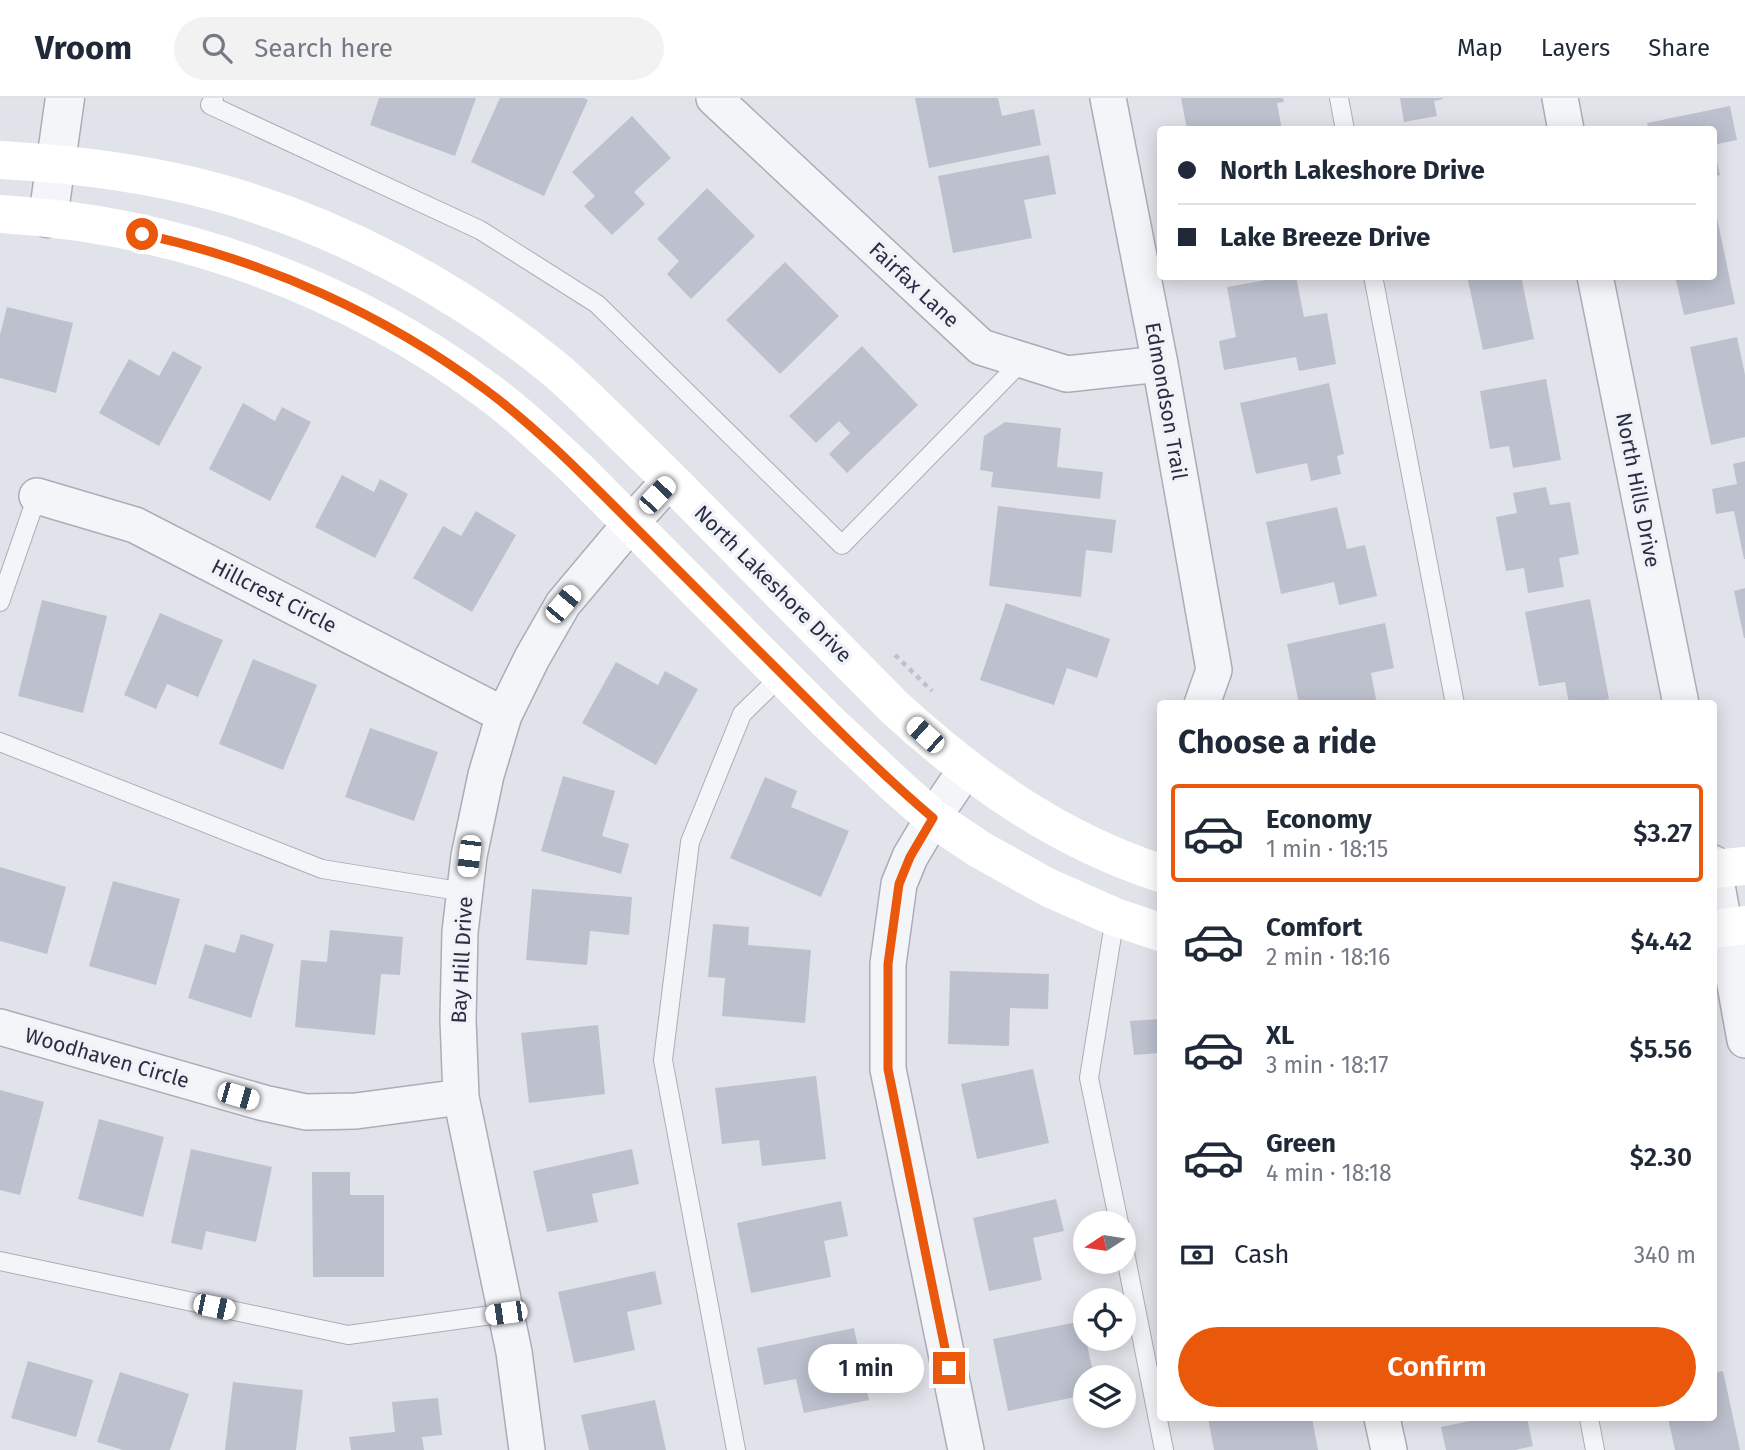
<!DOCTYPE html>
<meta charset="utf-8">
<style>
body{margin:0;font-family:"Fira Sans",sans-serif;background:#f2f2f3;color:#1f2937;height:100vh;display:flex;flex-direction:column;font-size:26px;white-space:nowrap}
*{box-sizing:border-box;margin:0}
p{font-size:23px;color:#747a83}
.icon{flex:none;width:38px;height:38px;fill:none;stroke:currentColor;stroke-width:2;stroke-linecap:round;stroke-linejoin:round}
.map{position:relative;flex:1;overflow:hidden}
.side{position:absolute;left:1157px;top:602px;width:560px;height:721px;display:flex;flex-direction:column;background:#fff;border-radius:7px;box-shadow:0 4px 18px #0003}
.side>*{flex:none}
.top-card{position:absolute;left:1157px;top:28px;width:560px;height:154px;border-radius:7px;box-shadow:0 4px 18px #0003;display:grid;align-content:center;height:154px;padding:0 21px;background:#fff}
.needle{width:46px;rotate:258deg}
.controls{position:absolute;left:1073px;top:1113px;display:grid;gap:14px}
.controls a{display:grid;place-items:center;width:63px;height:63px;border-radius:50%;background:#fff;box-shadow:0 4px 18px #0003;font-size:35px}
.end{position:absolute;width:32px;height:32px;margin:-16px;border:9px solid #ea580c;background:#fff;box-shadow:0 0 0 4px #fff}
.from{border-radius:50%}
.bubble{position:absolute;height:49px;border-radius:24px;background:#fff;box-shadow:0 4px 18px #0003;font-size:23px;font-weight:600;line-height:49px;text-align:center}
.car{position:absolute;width:21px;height:42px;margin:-21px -10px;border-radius:9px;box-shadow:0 0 5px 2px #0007;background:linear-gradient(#fff 24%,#345 0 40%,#fff 0 76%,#345 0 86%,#fff 0)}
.top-card b{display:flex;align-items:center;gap:24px;height:66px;font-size:26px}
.top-card b+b{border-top:2px solid #e0e1e3}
.top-card i{width:18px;height:18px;background:#1f2937}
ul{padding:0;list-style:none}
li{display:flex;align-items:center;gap:21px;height:98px;margin:0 14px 10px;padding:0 7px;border:4px solid transparent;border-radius:7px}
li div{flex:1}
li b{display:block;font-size:26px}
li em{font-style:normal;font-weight:600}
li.on{border-color:#ea580c}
li>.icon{width:63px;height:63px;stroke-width:1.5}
h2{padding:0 21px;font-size:32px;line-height:84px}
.pay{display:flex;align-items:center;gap:18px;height:77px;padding:0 21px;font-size:26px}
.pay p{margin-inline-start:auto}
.button{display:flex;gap:14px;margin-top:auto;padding:14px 21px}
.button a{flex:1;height:80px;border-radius:42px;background:#ea580c;color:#fff;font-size:28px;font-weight:600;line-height:80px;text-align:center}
header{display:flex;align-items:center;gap:42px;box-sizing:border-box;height:98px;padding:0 35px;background:#fff;border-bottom:2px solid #e0e1e3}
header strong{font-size:33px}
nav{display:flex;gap:38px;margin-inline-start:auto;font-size:24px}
.search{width:490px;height:63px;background:#f2f2f3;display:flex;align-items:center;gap:18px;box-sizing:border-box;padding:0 24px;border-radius:38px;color:#747a83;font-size:26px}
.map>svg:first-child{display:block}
.building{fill:#bdc1ce}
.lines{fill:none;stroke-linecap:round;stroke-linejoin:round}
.service-casing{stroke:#aaadb8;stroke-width:20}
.minor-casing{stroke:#aaadb8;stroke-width:38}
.tertiary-casing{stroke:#aaadb8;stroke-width:41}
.path{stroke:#bfc1c9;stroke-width:4.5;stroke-dasharray:5 5;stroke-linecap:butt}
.service{stroke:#f4f5f8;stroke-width:18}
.minor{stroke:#f4f5f8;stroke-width:35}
.tertiary{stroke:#f4f5f8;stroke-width:38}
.secondary{stroke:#fff;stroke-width:38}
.route{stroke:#ea580c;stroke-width:9}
.labels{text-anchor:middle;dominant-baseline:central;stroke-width:7;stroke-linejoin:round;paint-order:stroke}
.street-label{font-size:21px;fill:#282e43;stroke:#f0f2f8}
</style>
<header>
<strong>Vroom</strong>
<div class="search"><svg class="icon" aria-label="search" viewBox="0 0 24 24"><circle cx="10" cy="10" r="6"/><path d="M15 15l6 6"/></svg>Search here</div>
<nav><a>Map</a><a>Layers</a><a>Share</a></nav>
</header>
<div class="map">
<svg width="1745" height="1352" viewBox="0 0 1745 1352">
<rect width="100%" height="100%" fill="#e1e3ea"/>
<!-- building -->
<path class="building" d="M379,0H476L455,58L370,27Z
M500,0H584L588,2L544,98L471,64Z
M915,0H998L1002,18L1034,11L1041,47L929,70Z
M1181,0H1283L1284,4L1277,5L1282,32H1187Z
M1400,0H1443V1L1434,3L1437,18L1404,24Z
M1730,8L1737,42L1713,47V32H1649L1647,25Z
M632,18L671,60L634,94L645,106L612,137L584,108L595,98L572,74Z
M1714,50L1720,77L1713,79V51Z
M1049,57L1056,96L1024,102L1032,140L953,155L938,78Z
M707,90L755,138L691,201L667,176L679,163L657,141Z
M1717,120L1735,206L1684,217L1675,178H1713V121Z
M785,164L839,218L780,276L726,222Z
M1288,178H1296L1304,219L1327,215L1336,266L1299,273L1296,259L1224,272L1219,243L1236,239L1227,189Z
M1467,178H1521L1534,241L1483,252Z
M7,209L73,225L56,295L0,280V237Z
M1737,239L1745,277V339L1711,347L1690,249Z
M862,248L918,307L847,375L829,356L850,335L839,323L816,345L789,318Z
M173,253L202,269L159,348L99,315L129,261L159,278Z
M1546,281L1561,362L1513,370L1509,348L1490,351L1480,293Z
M1329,285L1344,356L1337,358L1341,376L1311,383L1307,365L1256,376L1240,305Z
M243,305L275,323L282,309L311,324L270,403L209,371Z
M1005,324L1061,330L1057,369L1103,374L1100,401L991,389L993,374L980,372L984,338Z
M1745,363V461H1744L1734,413L1716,416L1712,391L1737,386L1733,366Z
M342,377L374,394L380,381L408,396L375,460L315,429Z
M1546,389L1550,407L1570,404L1579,456L1559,460L1564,489L1528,495L1524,470L1506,473L1496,419L1517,415L1513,395Z
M998,408L1116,422L1112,455L1086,452L1081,499L989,488Z
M1337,409L1347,451L1365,447L1377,498L1339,507L1334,484L1281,496L1266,424Z
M476,413L516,437L472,514L413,480L443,428L461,438Z
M1745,490V540H1744L1734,493Z
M1590,501L1609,601L1586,606H1569L1565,584L1539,588L1525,514Z
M42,502L107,518L83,615L18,598Z
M1006,505L1110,541L1097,580L1067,570L1054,607L980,582Z
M160,515L223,542L198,599L167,586L156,611L124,597Z
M1385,525L1394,570L1371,575L1377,606H1299L1287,546Z
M253,561L317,587L283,672L219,646Z
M616,564L658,587L665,573L698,591L656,667L582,625Z
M370,630L438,654L414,723L345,699Z
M563,678L615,693L602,738L629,746L621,776L541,753Z
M765,679L797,693L791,709L849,733L821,799L730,760Z
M0,769L66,789L47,856L0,843Z
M113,783L180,801L156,887L89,868Z
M532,791L632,799L629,837L590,833L587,867L526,862Z
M713,826L749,829L748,847L811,852L805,925L722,918L725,880L708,879Z
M330,832L403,839L400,877L381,876L375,937L295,929L301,862L327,864Z
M241,836L274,846L251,920L188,900L205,846L235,855Z
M950,873L1049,876L1048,911L1010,910L1009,948L948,946Z
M1160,921V955L1134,957L1130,923Z
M598,927L605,996L529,1005L521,935Z
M1033,971L1049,1045L977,1061L961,986Z
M816,978L826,1061L762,1068L759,1042L722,1046L715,990Z
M0,992L44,1004L20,1097L0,1092Z
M99,1021L164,1039L143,1119L78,1101Z
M191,1051L272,1069L256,1144L206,1133L202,1152L171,1145Z
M632,1051L639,1086L592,1096L598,1124L547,1134L533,1073Z
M312,1074H350V1097H384V1179H313Z
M1056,1101L1064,1133L1033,1140L1042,1182L989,1193L973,1120Z
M841,1103L848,1138L824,1143L831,1179L751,1195L737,1125Z
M655,1173L662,1206L627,1214L635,1252L574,1265L558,1194Z
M1082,1223L1094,1279H1085V1297L1008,1313L993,1241Z
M854,1230L869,1302L804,1315L796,1281L764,1287L757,1250Z
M28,1263L93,1282L76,1339L11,1320Z
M1723,1273L1740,1352H1675L1668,1320H1713V1275Z
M120,1274L189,1296L170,1352H123L97,1344Z
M233,1284L303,1292L296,1352H225Z
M438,1300L442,1337L422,1339L424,1352H351L349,1339L395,1334L392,1304Z
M655,1302L666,1352H589L581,1317Z
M1208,1320H1312L1318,1352H1214Z
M1484,1320H1527L1533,1348L1515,1352H1446L1441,1329Z"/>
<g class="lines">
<defs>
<path id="service" d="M214,0L210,7L480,132L597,206L842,447L1023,262
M1339,0L1345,32
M1373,178L1455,606
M0,504L37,398
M0,644L322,771L465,794
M1115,819L1089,980L1119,1125
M1124,1150L1164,1352
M0,1163L348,1237L506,1215
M1589,1320L1595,1352
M736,1352L663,962L690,744L742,616L782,577"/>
<path id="minor" d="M714,0L981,249L1067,276L1160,266
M1108,0L1160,266L1214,572L1202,606
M1560,0L1566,32
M1595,178L1681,606
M37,398L135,427L504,617
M966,671L933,720L910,759L899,786L888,866V971L966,1352
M1713,765L1745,942
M0,929L264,1005L306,1014L356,1013L461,999
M1382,1320L1389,1352
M527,1352L514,1254L461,999L458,921L460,834L469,758L486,677L504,617L532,560L563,506L631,425L670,382"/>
<path id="tertiary" d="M48,120L65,0"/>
</defs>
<!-- service casing -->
<use href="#service" class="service-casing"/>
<!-- minor casing -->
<use href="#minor" class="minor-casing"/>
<!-- tertiary casing -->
<use href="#tertiary" class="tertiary-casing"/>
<!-- path -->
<path class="path" d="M895,557L932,593"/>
<!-- service -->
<use href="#service" class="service"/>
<!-- minor -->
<use href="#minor" class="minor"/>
<!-- tertiary -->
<use href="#tertiary" class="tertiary"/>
<!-- secondary -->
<path class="secondary" d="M0,62C74,66 148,75 220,95C340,129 454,190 551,268C572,285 591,305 611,324C636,349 663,374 688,400C757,470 826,540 894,609C974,682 1056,741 1160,775
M0,116C175,126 346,188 486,292C519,316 548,344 578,372L826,622L901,692L933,720L979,751L1047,789L1115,819L1160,834
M1713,771L1745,768
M1713,831L1745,827"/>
</g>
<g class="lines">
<!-- route -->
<path class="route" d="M142,136C266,163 384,216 486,292C537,330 582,376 627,421C678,472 729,523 780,574C830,624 879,674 933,720L910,759L899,786L888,866V971L949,1270"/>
</g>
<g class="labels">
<!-- street labels -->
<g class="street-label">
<text transform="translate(914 187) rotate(43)">Fairfax Lane</text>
<text transform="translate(1166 303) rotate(80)">Edmondson Trail</text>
<text transform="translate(1638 392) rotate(79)">North Hills Drive</text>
<text transform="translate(773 486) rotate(45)">North Lakeshore Drive</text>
<text transform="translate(274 498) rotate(27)">Hillcrest Circle</text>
<text transform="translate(462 862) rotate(-87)">Bay Hill Drive</text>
<text transform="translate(107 960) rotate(16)">Woodhaven Circle</text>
</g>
</g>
</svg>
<div class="controls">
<a><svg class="needle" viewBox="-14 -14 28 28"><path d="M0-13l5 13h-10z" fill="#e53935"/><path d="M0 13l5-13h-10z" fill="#747a83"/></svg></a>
<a><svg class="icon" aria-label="locate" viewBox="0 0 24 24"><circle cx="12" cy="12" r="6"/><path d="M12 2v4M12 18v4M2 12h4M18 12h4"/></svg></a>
<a><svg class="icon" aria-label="layers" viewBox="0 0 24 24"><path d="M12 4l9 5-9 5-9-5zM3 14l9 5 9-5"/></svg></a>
</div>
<i class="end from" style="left:142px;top:136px"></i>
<i class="end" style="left:949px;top:1270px"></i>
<div class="bubble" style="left:808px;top:1246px;width:116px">1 min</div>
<i class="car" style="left:657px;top:397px;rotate:43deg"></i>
<i class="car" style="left:563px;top:506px;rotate:40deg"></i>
<i class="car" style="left:925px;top:637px;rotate:312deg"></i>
<i class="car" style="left:469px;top:758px;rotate:187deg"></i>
<i class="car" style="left:238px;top:998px;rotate:106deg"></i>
<i class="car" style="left:214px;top:1209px;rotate:102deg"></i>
<i class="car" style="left:506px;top:1215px;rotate:262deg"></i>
<div class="top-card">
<b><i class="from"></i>North Lakeshore Drive</b>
<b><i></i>Lake Breeze Drive</b>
</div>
<section class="side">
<h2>Choose a ride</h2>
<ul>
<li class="on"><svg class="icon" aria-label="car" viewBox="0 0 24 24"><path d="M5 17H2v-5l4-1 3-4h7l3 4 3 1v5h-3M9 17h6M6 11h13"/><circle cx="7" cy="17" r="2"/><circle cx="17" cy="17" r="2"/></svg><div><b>Economy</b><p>1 min · 18:15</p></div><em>$3.27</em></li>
<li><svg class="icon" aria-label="car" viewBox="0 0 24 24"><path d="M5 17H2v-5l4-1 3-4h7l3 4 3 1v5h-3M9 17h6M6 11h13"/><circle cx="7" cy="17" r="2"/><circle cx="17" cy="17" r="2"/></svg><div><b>Comfort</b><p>2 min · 18:16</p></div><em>$4.42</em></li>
<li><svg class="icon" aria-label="car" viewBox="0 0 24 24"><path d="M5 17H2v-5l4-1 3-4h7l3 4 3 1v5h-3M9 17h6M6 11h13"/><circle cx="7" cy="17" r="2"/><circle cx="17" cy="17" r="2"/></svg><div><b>XL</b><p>3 min · 18:17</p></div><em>$5.56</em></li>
<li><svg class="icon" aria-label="car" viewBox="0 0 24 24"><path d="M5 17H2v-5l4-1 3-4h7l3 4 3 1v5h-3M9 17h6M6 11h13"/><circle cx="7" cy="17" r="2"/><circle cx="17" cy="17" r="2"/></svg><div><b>Green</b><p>4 min · 18:18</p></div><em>$2.30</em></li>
</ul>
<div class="pay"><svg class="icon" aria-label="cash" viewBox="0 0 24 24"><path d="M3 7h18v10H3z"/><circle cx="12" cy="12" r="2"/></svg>Cash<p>340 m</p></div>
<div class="button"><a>Confirm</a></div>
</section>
</div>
